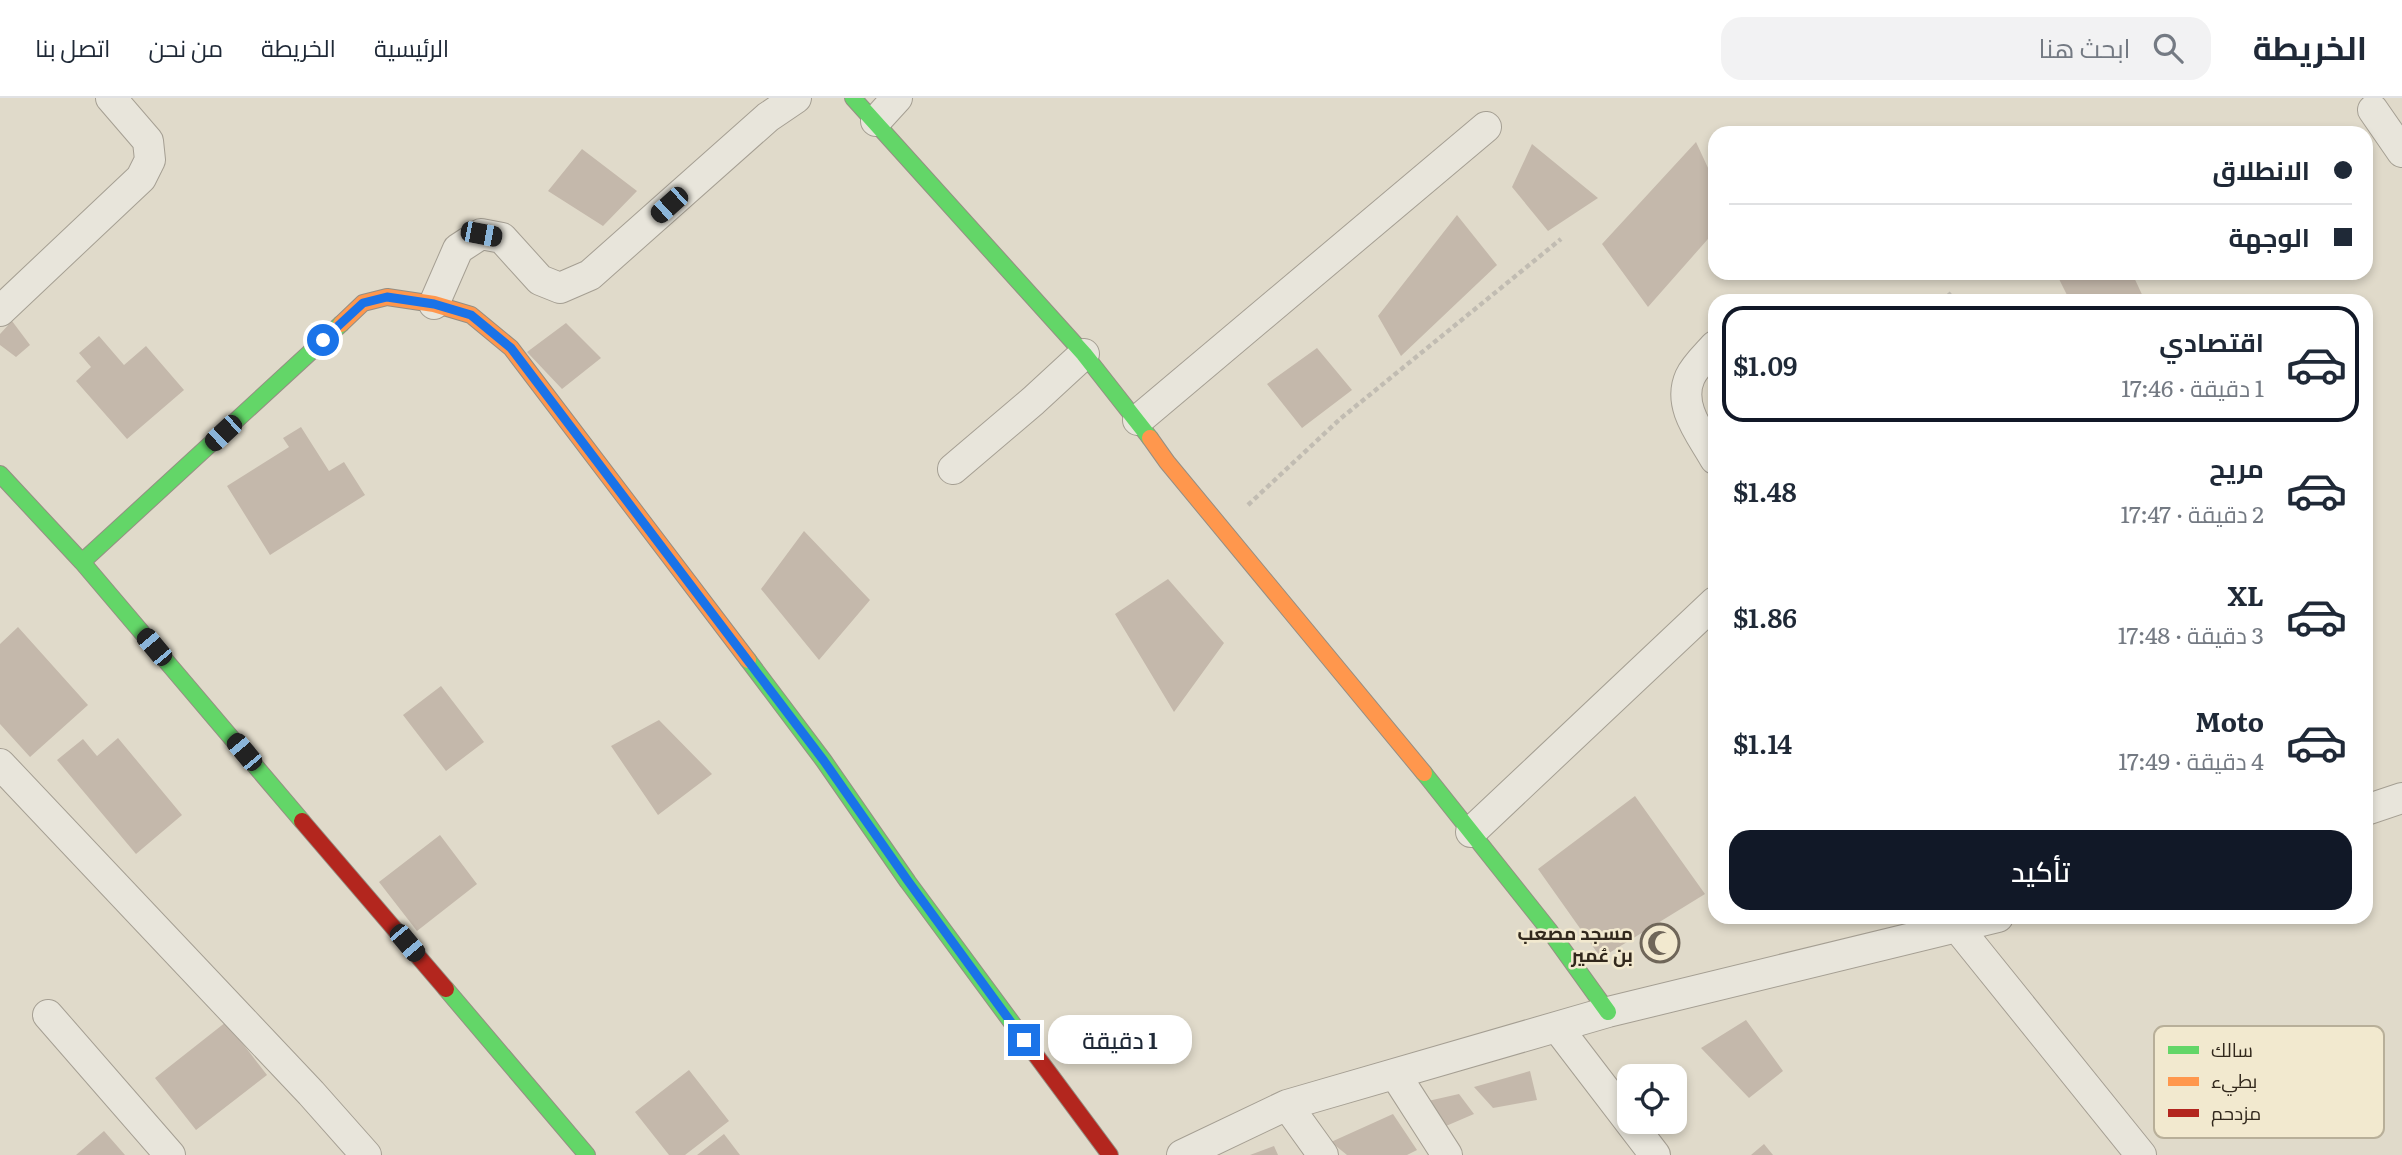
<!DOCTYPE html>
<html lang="ar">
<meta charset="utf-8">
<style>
body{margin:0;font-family:Literata,Cairo,serif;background:#f2f2f3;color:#1f2937;direction:rtl;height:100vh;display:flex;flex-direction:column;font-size:26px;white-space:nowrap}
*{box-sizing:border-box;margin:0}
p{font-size:23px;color:#747a83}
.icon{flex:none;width:38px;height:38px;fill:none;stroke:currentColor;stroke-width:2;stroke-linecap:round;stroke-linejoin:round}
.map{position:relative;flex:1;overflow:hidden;direction:ltr}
.sheet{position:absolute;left:1708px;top:196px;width:665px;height:630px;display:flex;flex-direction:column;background:#fff;border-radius:21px;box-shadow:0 4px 10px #0003;direction:rtl}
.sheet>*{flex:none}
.hud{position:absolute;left:1708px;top:28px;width:665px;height:154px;border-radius:21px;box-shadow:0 4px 10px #0003;direction:rtl;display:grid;align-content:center;height:154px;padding:0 21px;background:#fff}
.buttons{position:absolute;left:1617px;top:966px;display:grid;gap:14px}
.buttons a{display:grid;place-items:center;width:70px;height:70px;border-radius:14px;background:#fff;box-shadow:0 4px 10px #0003;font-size:35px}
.end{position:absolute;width:32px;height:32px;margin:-16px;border:9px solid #1a73e8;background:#fff;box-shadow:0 0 0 4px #fff}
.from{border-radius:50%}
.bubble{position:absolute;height:49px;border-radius:21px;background:#fff;box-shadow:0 4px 10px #0003;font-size:23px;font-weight:600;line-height:49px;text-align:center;direction:rtl}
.car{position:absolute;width:21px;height:42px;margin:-21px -10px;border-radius:9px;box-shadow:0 0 5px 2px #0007;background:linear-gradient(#222 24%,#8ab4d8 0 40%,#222 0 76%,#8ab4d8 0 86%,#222 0)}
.hud b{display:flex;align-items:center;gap:24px;height:66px;font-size:26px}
.hud b+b{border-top:2px solid #e0e1e3}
.hud i{width:18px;height:18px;background:#1f2937}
ul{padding:12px 0 0;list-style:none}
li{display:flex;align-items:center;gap:21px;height:116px;margin:0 14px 10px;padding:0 7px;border:4px solid transparent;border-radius:21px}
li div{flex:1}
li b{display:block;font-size:26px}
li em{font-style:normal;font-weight:600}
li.active{border-color:#111827}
li>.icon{width:63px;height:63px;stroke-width:1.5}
.action{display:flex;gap:14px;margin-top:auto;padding:14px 21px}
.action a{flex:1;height:80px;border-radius:21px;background:#111827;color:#fff;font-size:28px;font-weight:600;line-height:80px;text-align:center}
header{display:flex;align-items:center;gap:42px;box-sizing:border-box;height:98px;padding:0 35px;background:#fff;border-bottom:2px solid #e0e1e3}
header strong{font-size:33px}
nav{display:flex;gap:38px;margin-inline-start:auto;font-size:24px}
.search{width:490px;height:63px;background:#f2f2f3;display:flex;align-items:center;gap:18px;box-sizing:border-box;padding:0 24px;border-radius:21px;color:#747a83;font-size:26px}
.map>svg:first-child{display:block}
.building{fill:#c4b8ab}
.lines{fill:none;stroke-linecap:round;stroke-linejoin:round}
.street-casing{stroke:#a59f93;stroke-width:32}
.fast-casing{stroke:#958e83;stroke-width:18}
.slow-casing{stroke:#958e83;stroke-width:18}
.jam-casing{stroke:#958e83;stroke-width:18}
.path{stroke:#c1bcb2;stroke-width:4.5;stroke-dasharray:5 3.5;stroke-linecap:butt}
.street{stroke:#e8e5db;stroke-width:30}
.fast{stroke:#63d668;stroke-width:16}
.slow{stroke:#ff974d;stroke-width:16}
.jam{stroke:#b3261e;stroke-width:16}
.route{stroke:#1a73e8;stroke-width:9}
.labels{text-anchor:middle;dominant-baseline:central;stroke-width:5;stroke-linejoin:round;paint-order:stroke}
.poi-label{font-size:19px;font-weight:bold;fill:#32281c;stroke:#f2e9cf;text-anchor:end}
.key{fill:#f2e9cf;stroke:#b8af99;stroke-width:2}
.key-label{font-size:19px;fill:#32281c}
</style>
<header>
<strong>الخريطة</strong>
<div class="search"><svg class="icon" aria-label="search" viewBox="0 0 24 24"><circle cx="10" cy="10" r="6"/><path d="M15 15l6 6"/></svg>ابحث هنا</div>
<nav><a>الرئيسية</a><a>الخريطة</a><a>من نحن</a><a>اتصل بنا</a></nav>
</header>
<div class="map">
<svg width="2402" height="1057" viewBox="0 0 2402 1057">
<rect width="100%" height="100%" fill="#e0daca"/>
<!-- building -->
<path class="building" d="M1696,44L1715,85V133L1648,209L1602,146Z
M1532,46L1598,100L1548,133L1512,89Z
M582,51L637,93L603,128L548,93Z
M1457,117L1497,167L1401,258L1378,218Z
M2056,175H2132L2145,203H2070Z
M12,223L30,247L16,259L0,247V236Z
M566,225L601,260L562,291L527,254Z
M99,238L124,267L146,248L184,292L127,341L76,283L91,269L79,255Z
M1317,250L1352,292L1302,330L1267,286Z
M301,329L329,373L344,364L365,397L270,457L227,388L289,349L283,340Z
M804,433L870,502L819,562L761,491Z
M1168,481L1224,545L1174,614L1115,516Z
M18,529L88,607L30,659L0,626V546Z
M441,588L484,644L446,673L403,617Z
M659,622L712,676L658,717L611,648Z
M118,640L182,717L136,756L57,662L83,641L97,658Z
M1635,698L1705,796L1601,860L1538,771Z
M440,737L477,786L417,833L379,784Z
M1746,922L1783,973L1749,1000L1701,950Z
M226,924L267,977L196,1032L155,980Z
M689,972L729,1023L685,1057H669L635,1014Z
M1530,973L1537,1002L1493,1010L1474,989Z
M1459,996L1474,1016L1446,1028L1428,1003Z
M1393,1016L1417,1052L1407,1057H1347L1331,1044Z
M104,1033L125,1057H76Z
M724,1036L740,1057H697Z
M1764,1046L1773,1057H1751Z
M1274,1048L1278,1057H1250Z"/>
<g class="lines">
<defs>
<path id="street" d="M2373,12L2402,54
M876,23L897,0
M434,206L458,151L481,136L502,140L540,182L560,190L590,177L768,19L796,0
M0,213L141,80L150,62L148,43L111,0
M1715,248C1707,257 1695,268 1690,279C1677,308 1701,336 1715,361
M1138,322L1486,29
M953,371L1033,303L1084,256
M0,666L311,995L366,1057
M2366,712L2402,700
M1471,734L1715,504
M1958,830L2141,1057
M48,917L170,1057
M1557,929L1655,1057
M1395,976L1447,1057
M1287,1007L1323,1057
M1182,1057L1287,1007L1608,914L1998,819"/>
<path id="fast" d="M853,0L1084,256L1150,340
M0,376L82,464L302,723
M82,464L341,226
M748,562L824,663L908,784L1035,956
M1424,675L1549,832L1608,914
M446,891L587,1057"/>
<path id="slow" d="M341,226L363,205L387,199L434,206L471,217L511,250L748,562
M1150,340L1167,364L1424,675"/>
<path id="jam" d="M302,723L446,891
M1035,956L1110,1057"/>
</defs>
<!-- street casing -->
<use href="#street" class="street-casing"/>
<!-- fast casing -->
<use href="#fast" class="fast-casing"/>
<!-- slow casing -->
<use href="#slow" class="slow-casing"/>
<!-- jam casing -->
<use href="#jam" class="jam-casing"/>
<!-- path -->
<path class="path" d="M1948,195L1955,203
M1248,407L1340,321L1561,141"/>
<!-- street -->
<use href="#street" class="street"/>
<!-- fast -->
<use href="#fast" class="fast"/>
<!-- slow -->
<use href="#slow" class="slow"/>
<!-- jam -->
<use href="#jam" class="jam"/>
</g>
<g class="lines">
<!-- route -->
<path class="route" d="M323,242L363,205L387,199L434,206L471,217L511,250L824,663L908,783L1024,942"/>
</g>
<!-- icons -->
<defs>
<symbol id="mosque-ring" viewBox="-11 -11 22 22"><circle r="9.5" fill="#f2e9cf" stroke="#6f6659" stroke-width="1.5"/><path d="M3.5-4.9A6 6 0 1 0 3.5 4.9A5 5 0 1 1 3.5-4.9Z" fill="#6f6659"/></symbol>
</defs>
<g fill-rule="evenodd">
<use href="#mosque-ring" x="1638" y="823" width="44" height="44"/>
</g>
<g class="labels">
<!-- poi labels -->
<g class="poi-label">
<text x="1633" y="834">مسجد مصعب<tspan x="1633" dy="22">بن عُمير</tspan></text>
</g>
</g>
<!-- legend -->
<rect x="2154" y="928" width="230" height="112" rx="10" class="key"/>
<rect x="2168" y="948" width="31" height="8" fill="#63d668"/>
<rect x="2168" y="979" width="31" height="9" fill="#ff974d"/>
<rect x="2168" y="1011" width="31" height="8" fill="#b3261e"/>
<g class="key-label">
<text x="2211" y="959">سالك</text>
<text x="2211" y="990">بطيء</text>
<text x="2211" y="1022">مزدحم</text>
</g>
</svg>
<div class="buttons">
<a><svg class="icon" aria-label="locate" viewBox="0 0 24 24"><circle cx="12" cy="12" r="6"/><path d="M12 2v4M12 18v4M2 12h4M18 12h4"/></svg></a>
</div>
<i class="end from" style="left:323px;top:242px"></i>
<i class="end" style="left:1024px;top:942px"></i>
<div class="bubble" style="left:1048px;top:917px;width:144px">1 دقيقة</div>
<i class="car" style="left:669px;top:107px;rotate:228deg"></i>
<i class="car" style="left:481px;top:136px;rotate:101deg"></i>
<i class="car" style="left:223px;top:335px;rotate:227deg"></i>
<i class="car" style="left:154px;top:549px;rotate:320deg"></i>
<i class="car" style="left:244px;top:654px;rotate:320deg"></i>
<i class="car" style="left:407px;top:845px;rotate:140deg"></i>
<div class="hud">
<b><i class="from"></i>الانطلاق</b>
<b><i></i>الوجهة</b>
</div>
<section class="sheet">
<ul>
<li class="active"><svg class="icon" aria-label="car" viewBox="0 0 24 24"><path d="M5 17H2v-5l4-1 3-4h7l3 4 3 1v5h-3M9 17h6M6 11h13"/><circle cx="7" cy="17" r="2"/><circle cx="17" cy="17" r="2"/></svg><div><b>اقتصادي</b><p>1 دقيقة · 17:46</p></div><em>$1.09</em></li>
<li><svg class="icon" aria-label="car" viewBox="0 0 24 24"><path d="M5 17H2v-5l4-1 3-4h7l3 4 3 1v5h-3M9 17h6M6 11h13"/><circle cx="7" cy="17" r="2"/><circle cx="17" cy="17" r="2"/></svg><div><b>مريح</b><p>2 دقيقة · 17:47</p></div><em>$1.48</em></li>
<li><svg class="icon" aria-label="car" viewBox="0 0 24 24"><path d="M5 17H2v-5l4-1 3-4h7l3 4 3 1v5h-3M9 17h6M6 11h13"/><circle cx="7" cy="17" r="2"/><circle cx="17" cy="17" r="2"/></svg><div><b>XL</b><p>3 دقيقة · 17:48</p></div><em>$1.86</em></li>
<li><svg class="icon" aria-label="car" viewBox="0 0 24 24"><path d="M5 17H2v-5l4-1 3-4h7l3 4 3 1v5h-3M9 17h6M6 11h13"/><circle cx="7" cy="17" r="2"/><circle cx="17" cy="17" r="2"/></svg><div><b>Moto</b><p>4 دقيقة · 17:49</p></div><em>$1.14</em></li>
</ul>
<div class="action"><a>تأكيد</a></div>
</section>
</div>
